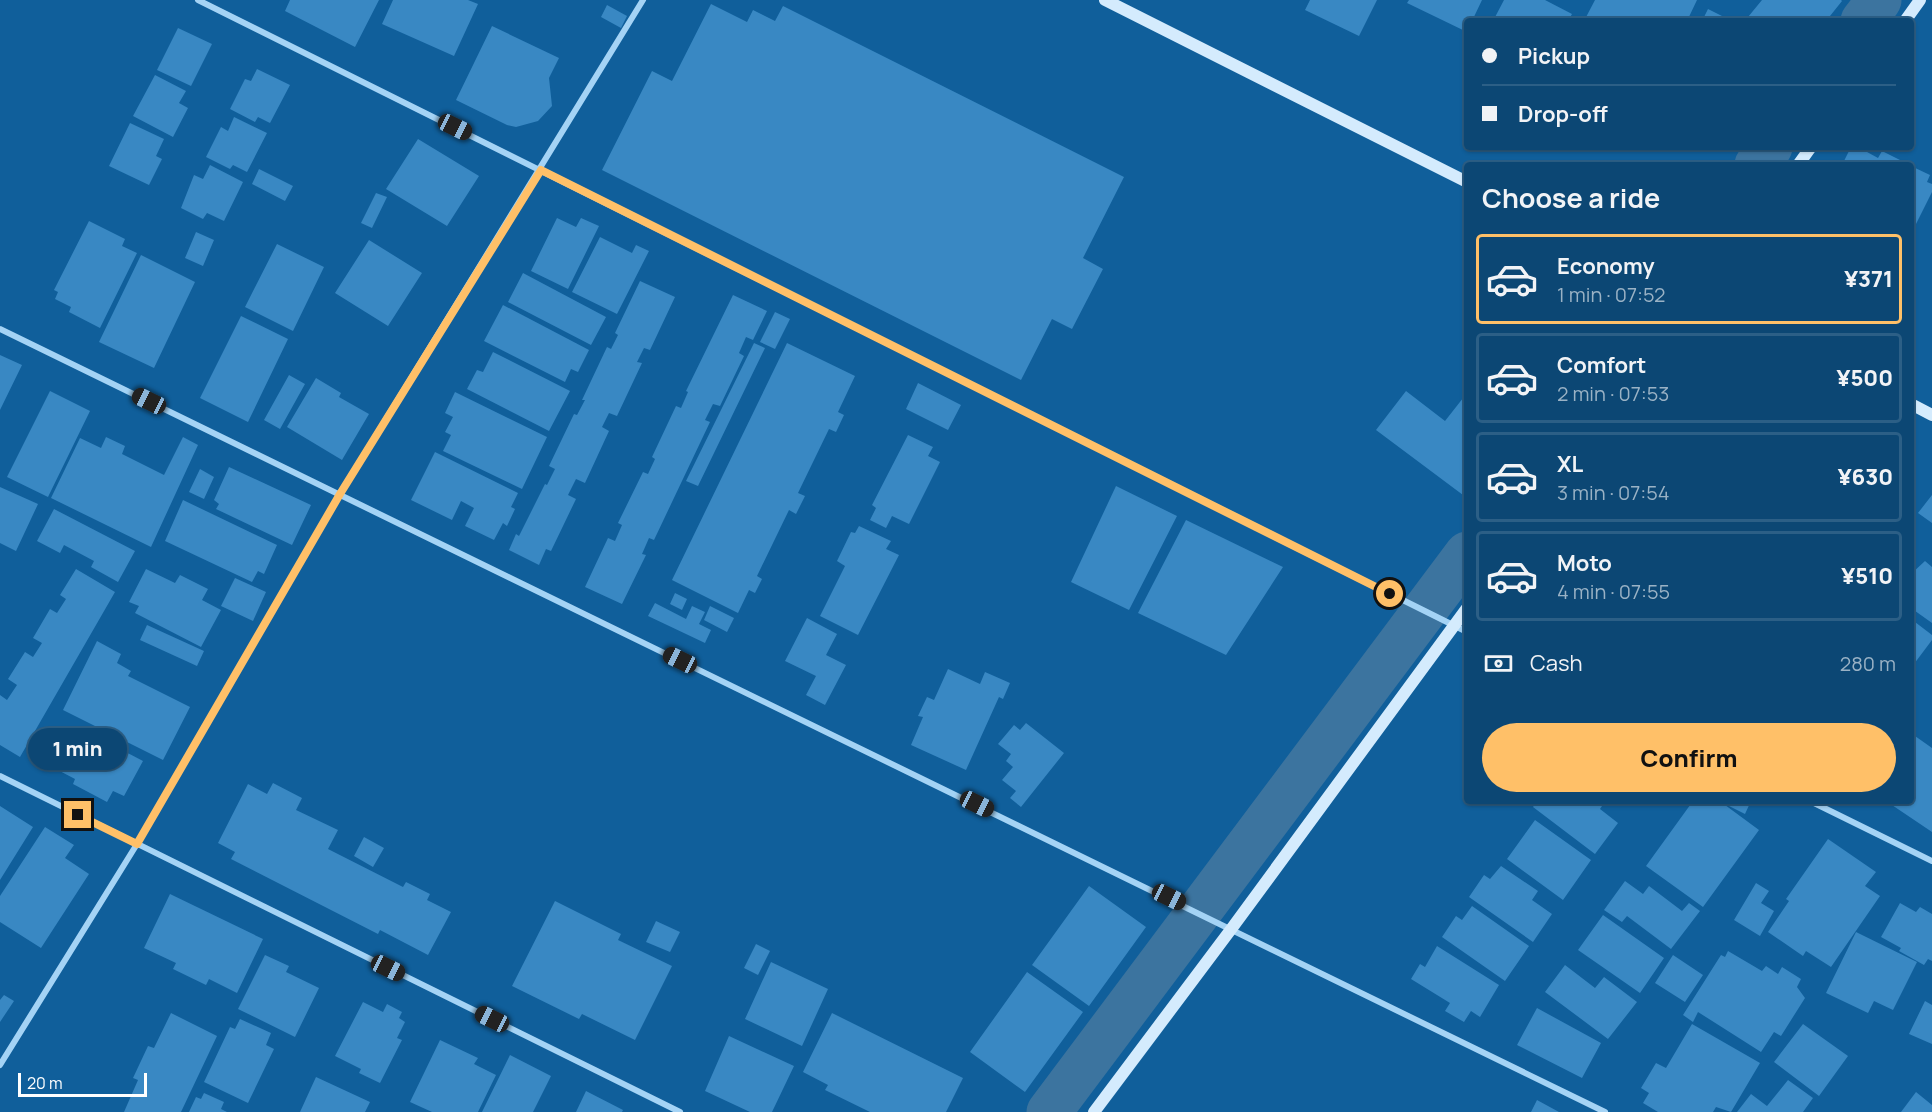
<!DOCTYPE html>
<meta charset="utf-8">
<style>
body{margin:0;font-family:Manrope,sans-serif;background:#1a517c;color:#f1f3f6;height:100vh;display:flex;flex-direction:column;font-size:22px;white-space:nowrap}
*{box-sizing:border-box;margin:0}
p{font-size:20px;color:#9ab2c5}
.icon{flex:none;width:33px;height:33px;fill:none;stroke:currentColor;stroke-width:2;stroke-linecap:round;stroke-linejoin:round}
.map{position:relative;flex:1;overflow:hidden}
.sheet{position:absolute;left:1464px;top:162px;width:450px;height:642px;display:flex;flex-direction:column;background:#0c4774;border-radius:6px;box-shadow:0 2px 4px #0004,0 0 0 2px #2c5f86}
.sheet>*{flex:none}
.banner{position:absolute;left:1464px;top:18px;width:450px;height:132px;border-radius:6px;box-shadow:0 2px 4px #0004,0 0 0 2px #2c5f86;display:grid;align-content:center;height:132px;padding:0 18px;background:#0c4774}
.scale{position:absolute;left:18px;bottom:15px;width:129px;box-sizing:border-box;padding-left:6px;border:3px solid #fff;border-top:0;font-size:16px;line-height:21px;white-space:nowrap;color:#fff;-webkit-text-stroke:4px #105f9b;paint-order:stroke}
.end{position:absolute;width:27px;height:27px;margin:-14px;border:8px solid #ffc068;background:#111;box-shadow:0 0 0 3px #111}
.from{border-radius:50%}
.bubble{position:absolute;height:42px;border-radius:21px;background:#0c4774;box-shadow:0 2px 4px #0004,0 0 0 2px #2c5f86;font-size:20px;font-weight:800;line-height:42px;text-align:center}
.car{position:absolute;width:18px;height:36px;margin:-18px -9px;border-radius:8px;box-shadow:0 0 4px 2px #0007;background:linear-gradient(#222 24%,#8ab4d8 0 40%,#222 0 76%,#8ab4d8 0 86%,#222 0)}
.banner b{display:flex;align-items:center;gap:21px;height:57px;font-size:22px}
.banner b+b{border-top:2px solid #2c5f86}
.banner i{width:15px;height:15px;background:#f1f3f6}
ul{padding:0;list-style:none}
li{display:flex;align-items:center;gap:18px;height:90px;margin:0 12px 9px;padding:0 6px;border:3px solid #2c5f86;border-radius:6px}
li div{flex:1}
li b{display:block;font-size:22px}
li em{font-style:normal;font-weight:800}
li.selected{border-color:#ffc068}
li>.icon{width:54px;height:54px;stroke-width:1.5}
h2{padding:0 18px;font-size:27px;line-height:72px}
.pay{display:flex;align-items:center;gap:15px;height:66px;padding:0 18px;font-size:22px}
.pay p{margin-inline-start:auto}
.cta{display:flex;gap:12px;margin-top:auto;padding:12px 18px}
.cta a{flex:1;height:69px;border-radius:36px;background:#ffc068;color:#111;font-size:24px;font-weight:800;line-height:69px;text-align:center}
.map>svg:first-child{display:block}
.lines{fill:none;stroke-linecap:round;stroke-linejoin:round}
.canal{stroke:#3c749f;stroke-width:45}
.building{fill:#3988c3}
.street{stroke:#a4d3f5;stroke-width:6}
.secondary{stroke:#d4ebfd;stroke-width:12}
.route{stroke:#ffc068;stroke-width:8}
</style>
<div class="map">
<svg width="1932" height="1112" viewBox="0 0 1932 1112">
<rect width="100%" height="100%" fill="#105f9b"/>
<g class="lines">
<!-- canal -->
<path class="canal" d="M1863,21L1879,0
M1757,165L1770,147
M1049,1112L1467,554"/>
</g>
<!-- building -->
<path class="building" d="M290,0H379L355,47L285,11Z
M393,0H468L478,4L454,56L382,24Z
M1310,0H1377L1359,36L1305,10Z
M1409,0H1482L1472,21H1467V32L1407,3Z
M1504,0H1545L1572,14L1568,21H1493Z
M1595,0H1697L1687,21H1584Z
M1762,0H1841L1842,1L1826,21H1753L1748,17Z
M711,4L747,22L753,10L775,21L783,6L1124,177L1083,258L1103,269L1072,329L1052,319L1021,380L602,170L652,71L672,81Z
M607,5L627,16L621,28L601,17Z
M1708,9L1732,21H1702Z
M492,26L559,58L549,78L552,106L538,121L516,127L507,125L456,100Z
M178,28L212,44L191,86L157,70Z
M257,69L290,85L270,123L258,117L255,122L230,109L245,79L251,81Z
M155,75L186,91L179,103L188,108L173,137L133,116Z
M234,117L267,133L247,172L233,165L230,169L206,157L221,127L228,131Z
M130,123L164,139L156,156L162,159L149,185L109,166Z
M418,139L479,176L447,226L386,189Z
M1851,147H1858L1878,158L1882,151L1910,165H1842Z
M210,165L243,182L224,221L207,213L203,219L181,208L194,175L203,179Z
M1911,166L1930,175L1927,182L1932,184V192L1911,234Z
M259,169L293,186L285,201L252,184Z
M376,193L387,197L372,228L361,223Z
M557,218L576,227L581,218L599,226L568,289L531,271Z
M89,221L125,239L122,246L137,253L100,328L69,312L71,307L55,299L58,292L54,290Z
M196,232L214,240L203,266L185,258Z
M600,237L632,253L636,245L649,251L617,314L572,292Z
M369,240L422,273L388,326L335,293Z
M277,244L324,267L293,331L245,307Z
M141,255L195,282L154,368L99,342Z
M523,273L606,317L591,345L508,302Z
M640,281L675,297L650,350L644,348L637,362L642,363L617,416L609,413L602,427L609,431L585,483L576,479L568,495L576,499L551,551L546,549L539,565L509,550L516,534L519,536L545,484L547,485L555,469L549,466L574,414L577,415L585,400H582L607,347L611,349L618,335L615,333Z
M733,295L767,311L753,340L746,337L739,353L744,356L720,406L713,404L705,420L710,422L654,540L649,538L642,554L646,555L622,604L585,587L608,538L615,541L622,525L618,523L643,472L648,474L655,459L652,457L676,406L681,408L688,392L686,391Z
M503,305L589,350L578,372L571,369L565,382L484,341Z
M775,312L790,319L775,349L760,342Z
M241,316L288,339L248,422L200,398Z
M754,343L765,348L698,486L686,481Z
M787,343L855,376L838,412L844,415L836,432L829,429L798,493L805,496L796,514L789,510L757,576L762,579L755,593L749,590L738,613L672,580Z
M493,352L570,391L549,431L467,389L477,370L483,372Z
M0,355L22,365L0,410Z
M289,375L305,384L280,429L264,420Z
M316,378L341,393L339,397L369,414L342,460L287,427Z
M918,383L961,405L948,430L906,409Z
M50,391L90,411L48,497L7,477Z
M1406,391L1445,421L1467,393V498L1376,430Z
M455,392L547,437L522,489L443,451L451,435L445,432L453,417L445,413Z
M908,435L933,447L928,456L940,462L909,524L892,516L886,528L870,520L876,508L872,505Z
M106,437L125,446L122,454L164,475L183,437L198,445L151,547L51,498L80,438L101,448Z
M435,452L518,493L511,507L515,509L507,526L503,523L494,540L465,526L474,508L461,501L452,520L411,500Z
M229,467L311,505L292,545L216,509L219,504L214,500Z
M200,469L214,477L204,499L189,492Z
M1116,486L1177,516L1129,610L1071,582Z
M0,487L38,504L16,551L0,543Z
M1932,495V523L1918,513Z
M183,500L277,545L264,574L258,571L252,582L165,541Z
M54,509L135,551L118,582L91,567L94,561L64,545L60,553L37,541Z
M1186,520L1283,567L1226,655L1138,613Z
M859,526L891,541L886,549L899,555L858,635L820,616L845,566L837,561L851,532L855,533Z
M1925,561L1932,567V623L1911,608V574Z
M76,569L115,592L20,757L0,745V695L7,700L17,685L8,679L25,652L33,657L42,643L33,638L50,609L57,613L66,599L60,595Z
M146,569L175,583L180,575L208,589L202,600L221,610L201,647L135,613L139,606L129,602Z
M235,578L266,592L253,621L221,606Z
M675,593L687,599L682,610L670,604Z
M655,603L686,619L692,606L705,612L699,624L711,630L705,643L648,616Z
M710,606L734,618L727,632L704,620Z
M807,618L837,634L826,655L846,665L825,705L806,695L816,676L785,661Z
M1915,622L1932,635V640L1911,668V627Z
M147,625L204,651L197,666L140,640Z
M97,641L121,654L117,663L131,671L128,676L190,707L163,760L63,710Z
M948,669L980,684L985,672L1010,683L1003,699L999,697L966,770L911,745L923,717L918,716L927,697L934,700Z
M1026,723L1064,753L1021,807L1010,798L1016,791L1002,780L1013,767L1006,761L1011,754L998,744L1014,725L1020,730Z
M76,726L143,761L124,796L113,791L107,802L73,784L75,779L54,768Z
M1915,736L1932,748V832L1886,801H1911V743Z
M273,783L302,798L296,810L338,830L328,849L403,887L406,882L430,894L427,900L451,912L428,955L380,930L378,934L231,859L235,852L218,843L248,784L267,794Z
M1537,801H1602L1604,803L1600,809L1618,823L1595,854L1533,807Z
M1693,801H1751L1745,814L1721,802L1759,830L1703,907L1646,866Z
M0,806L33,827L0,880Z
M1535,820L1591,860L1563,900L1507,859Z
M45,827L74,845L65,858L89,874L41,948L0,922V896Z
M364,837L384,848L373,867L354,856Z
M1828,839L1876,872L1865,886L1880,896L1831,967L1806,951L1803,956L1768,932L1789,901L1786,899Z
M1501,866L1538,891L1532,900L1552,914L1533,942L1469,897L1484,875L1490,879Z
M1625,881L1643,894L1649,886L1682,911L1689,903L1700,911L1671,949L1627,916L1622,922L1604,910Z
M1756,883L1769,891L1761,903L1774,911L1760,936L1734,920Z
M1089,886L1146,927L1089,1006L1032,965Z
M170,894L263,939L237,993L209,979L206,985L173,969L176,963L144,948Z
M555,901L621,934L618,940L672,966L635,1040L582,1014L579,1019L512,986Z
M1900,903L1916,912L1920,907L1932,914V961L1928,959L1924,965L1899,951L1901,948L1881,937Z
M1472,906L1529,946L1505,981L1442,937L1456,916L1462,920Z
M1603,915L1664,958L1640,993L1578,950Z
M656,921L680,932L670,952L646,942Z
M1856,932L1917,962L1893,1010L1874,1001L1868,1013L1826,993Z
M756,944L770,951L758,975L744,968Z
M1437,946L1499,985L1480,1017L1471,1011L1464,1022L1445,1011L1450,1003L1411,979L1420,964L1425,967Z
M1728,951L1762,971L1766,966L1778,974L1782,967L1801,979L1797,987L1805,998L1781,1036L1774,1032L1761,1052L1698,1012L1693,1022L1683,1015L1721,955L1725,957Z
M265,955L289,966L286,972L319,988L295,1037L238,1009Z
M1673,955L1703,975L1685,1002L1655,983Z
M771,962L828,989L802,1046L745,1019Z
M1565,965L1595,988L1604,977L1637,1002L1608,1039L1545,992Z
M1027,972L1083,1012L1025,1092L970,1052Z
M4,995L14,1001L0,1022V1000Z
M1925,1001L1932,1005V1044L1909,1034Z
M363,1002L383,1012L387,1004L402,1012L399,1018L405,1022L397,1038L402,1040L380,1083L359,1073L361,1069L335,1056Z
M1537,1008L1601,1043L1582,1078L1517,1045Z
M171,1013L217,1036L181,1112H124L138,1080L133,1078L148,1046L154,1048Z
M832,1013L963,1078L946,1112H870L825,1090L828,1085L803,1072Z
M240,1019L271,1033L266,1045L274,1049L248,1103L204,1082L230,1027L235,1029Z
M1692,1024L1760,1063L1731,1112L1716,1107L1713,1112H1658L1643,1103L1649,1093L1641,1088L1656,1063L1666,1068Z
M1803,1024L1848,1056L1819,1096L1774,1062Z
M729,1036L794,1066L772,1112H750L705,1091Z
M440,1040L478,1058L474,1064L496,1075L478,1112H432L410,1102Z
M510,1055L551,1076L533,1112H482Z
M316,1077L370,1102L365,1112H300Z
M1788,1080L1813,1098L1803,1112H1737L1751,1094L1767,1106Z
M586,1091L623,1110L622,1112H576Z
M1916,1092L1932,1105V1112H1901Z
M204,1093L224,1102L221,1109L227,1112H189L196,1097L201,1099Z
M1537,1100L1559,1112H1531Z"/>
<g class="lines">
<!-- street -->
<path class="street" d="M198,0L1467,632
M0,329L1605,1112
M0,776L680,1112
M1810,801L1932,861
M0,1065L137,844L340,494L643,0"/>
<!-- secondary -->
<path class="secondary" d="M1105,0L1467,182
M1905,21L1920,0
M1798,165L1811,147
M1911,404L1932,415
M1094,1112L1232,928L1467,608"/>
</g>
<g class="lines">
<!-- route -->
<path class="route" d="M78,815L137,844L340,494L541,170L1390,594"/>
</g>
</svg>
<div class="scale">20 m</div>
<i class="end from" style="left:1390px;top:594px"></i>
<i class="end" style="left:78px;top:815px"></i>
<div class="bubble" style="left:28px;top:728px;width:99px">1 min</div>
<i class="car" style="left:455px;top:127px;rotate:116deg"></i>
<i class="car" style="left:149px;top:401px;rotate:296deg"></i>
<i class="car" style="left:680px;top:660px;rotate:296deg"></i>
<i class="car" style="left:977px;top:804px;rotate:116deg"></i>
<i class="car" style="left:1169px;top:897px;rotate:116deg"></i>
<i class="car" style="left:388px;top:968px;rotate:116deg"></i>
<i class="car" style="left:492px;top:1019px;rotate:296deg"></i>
<div class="banner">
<b><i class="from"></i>Pickup</b>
<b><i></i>Drop-off</b>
</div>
<section class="sheet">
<h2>Choose a ride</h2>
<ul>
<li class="selected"><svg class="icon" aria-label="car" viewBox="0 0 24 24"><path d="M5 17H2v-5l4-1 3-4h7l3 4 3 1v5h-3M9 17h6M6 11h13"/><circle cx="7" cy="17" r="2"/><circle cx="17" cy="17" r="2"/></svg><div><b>Economy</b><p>1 min · 07:52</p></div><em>¥371</em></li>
<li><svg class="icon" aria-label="car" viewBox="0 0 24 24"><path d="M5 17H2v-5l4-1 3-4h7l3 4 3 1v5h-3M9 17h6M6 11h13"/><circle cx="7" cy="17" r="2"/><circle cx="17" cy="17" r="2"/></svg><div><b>Comfort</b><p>2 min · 07:53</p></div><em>¥500</em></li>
<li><svg class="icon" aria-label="car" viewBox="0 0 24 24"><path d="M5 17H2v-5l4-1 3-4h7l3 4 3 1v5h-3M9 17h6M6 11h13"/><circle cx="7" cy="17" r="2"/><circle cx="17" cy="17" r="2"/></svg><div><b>XL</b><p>3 min · 07:54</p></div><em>¥630</em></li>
<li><svg class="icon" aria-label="car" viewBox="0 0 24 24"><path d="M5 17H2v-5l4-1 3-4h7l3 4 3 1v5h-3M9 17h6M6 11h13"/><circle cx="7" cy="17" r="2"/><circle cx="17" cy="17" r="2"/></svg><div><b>Moto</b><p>4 min · 07:55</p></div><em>¥510</em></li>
</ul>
<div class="pay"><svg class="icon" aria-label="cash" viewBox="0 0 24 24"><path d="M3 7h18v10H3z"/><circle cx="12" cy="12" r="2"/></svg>Cash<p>280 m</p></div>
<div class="cta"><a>Confirm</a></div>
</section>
</div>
